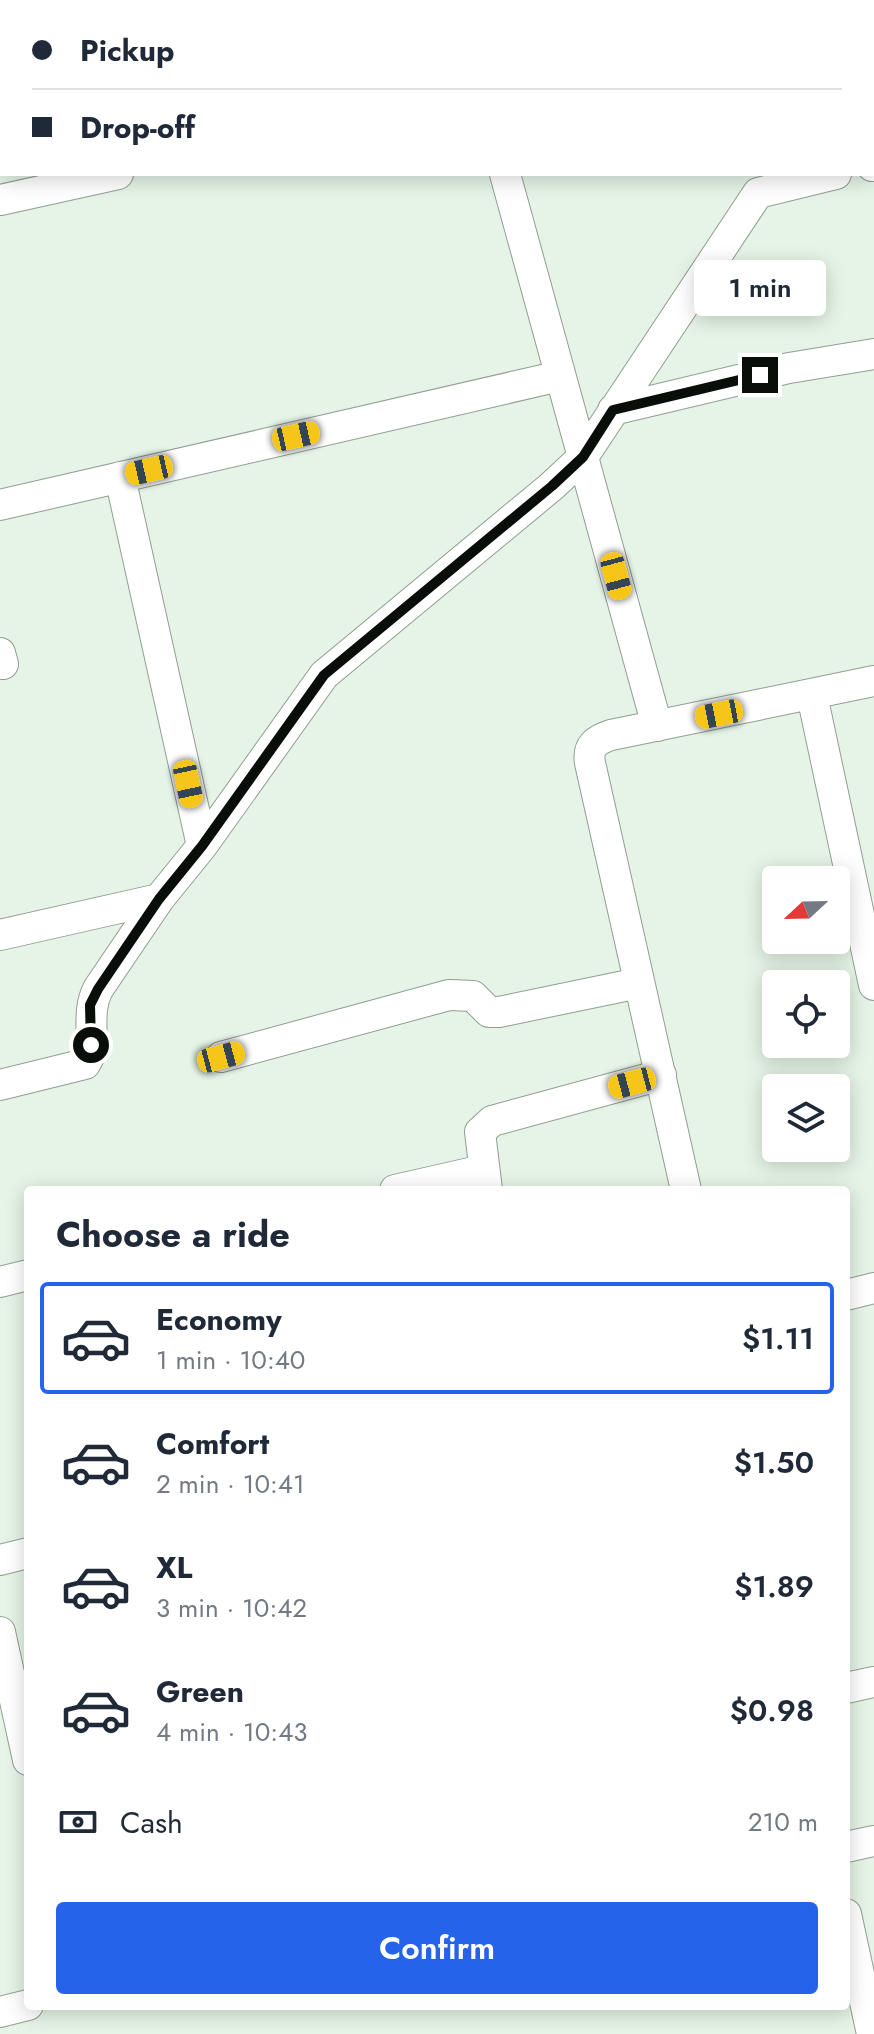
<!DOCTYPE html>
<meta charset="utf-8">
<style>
body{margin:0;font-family:Jost,sans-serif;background:#f6f6f7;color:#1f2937;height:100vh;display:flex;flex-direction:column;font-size:30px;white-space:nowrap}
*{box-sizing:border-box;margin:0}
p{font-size:26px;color:#747a83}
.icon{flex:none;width:44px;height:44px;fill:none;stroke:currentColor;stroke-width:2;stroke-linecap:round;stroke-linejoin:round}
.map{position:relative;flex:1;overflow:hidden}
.panel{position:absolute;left:24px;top:1186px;width:826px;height:824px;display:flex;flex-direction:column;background:#fff;border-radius:8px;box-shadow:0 4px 20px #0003}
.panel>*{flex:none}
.banner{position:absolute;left:0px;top:0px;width:874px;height:176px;box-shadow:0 4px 20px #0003;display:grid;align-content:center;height:176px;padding:0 32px;background:#fff}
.needle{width:52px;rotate:248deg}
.buttons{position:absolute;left:762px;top:866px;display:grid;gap:16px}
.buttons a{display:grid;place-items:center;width:88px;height:88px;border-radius:8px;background:#fff;box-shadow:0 4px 20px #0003;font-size:40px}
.end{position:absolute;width:36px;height:36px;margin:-18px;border:10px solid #090e0a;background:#fff;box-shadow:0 0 0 4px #fff}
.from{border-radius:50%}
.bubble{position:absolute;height:56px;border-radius:8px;background:#fff;box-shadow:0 4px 20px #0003;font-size:26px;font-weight:600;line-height:56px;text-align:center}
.car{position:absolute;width:24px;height:48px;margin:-24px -12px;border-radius:10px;box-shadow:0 0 6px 2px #0007;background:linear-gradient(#f5c518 24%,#345 0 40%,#f5c518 0 76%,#345 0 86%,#f5c518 0)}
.banner b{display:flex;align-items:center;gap:28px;height:76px;font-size:30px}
.banner b+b{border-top:2px solid #e0e1e3}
.banner i{width:20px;height:20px;background:#1f2937}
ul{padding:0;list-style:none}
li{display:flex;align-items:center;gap:24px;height:112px;margin:0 16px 12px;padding:0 16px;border:4px solid transparent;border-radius:8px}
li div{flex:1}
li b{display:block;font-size:30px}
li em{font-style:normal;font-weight:600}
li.selected{border-color:#2563eb}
li>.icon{width:72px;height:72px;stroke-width:1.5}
h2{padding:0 32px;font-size:36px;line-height:96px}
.pay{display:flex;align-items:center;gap:20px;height:88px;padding:0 32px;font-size:30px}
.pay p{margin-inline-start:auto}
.cta{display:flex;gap:16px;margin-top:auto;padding:16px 32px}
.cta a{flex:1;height:92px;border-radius:8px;background:#2563eb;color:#fff;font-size:32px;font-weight:600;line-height:92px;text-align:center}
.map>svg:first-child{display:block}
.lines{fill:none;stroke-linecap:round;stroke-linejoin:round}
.minor-casing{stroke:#909e92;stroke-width:32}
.minor{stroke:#fff;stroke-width:30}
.route{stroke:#090e0a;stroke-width:10}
</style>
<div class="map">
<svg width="874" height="2034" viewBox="0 0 874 2034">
<rect width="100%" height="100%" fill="#e5f4e7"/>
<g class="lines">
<defs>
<path id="minor" d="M457,0L458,2
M633,0L634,2
M820,2L828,0
M872,166L874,165
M505,174L657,726
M0,200L118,174
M613,410L789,368L874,354
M120,477L202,846
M0,505L560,376
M0,653L3,664
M812,695L874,985
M0,935L159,899
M221,1057L449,995L473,996L489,1012H499L639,983
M0,1085L85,1064C99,1045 84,1016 98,989L159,899L202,846L324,675L552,486L583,457L758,193L836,174
M395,1190L483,1170
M487,1190L480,1132L492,1121L661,1075
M686,1190L590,763C587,746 596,740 611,735L874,681
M0,1282L28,1275
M846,1295L874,1288
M0,1560L28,1553
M0,1632L28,1760
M846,1688L874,1682
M846,1847L874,1841
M846,1914L872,2034
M0,2012L28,2005"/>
</defs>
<!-- minor casing -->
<use href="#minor" class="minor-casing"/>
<!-- minor -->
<use href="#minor" class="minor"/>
</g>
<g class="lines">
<!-- route -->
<path class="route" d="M91,1045L90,1005L98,989L159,899L202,846L324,675L552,486L583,457L613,410L760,375"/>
</g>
</svg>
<div class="buttons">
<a><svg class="needle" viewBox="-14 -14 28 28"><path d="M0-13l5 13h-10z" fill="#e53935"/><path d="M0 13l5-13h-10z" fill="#747a83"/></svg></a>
<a><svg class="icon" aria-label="locate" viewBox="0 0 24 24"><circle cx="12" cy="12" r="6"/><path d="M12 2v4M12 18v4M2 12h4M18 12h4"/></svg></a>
<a><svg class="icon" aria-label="layers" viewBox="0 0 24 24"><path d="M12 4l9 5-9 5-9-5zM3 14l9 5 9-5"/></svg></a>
</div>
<i class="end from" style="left:91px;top:1045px"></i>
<i class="end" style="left:760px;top:375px"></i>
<div class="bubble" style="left:694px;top:260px;width:132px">1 min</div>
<i class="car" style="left:296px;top:436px;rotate:77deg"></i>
<i class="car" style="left:149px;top:470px;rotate:257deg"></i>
<i class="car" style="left:616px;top:576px;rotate:165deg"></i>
<i class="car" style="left:719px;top:714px;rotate:259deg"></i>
<i class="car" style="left:188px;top:784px;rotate:168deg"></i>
<i class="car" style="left:221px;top:1057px;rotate:75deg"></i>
<i class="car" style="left:632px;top:1083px;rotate:255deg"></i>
<div class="banner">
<b><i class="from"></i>Pickup</b>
<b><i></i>Drop-off</b>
</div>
<section class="panel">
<h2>Choose a ride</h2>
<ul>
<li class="selected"><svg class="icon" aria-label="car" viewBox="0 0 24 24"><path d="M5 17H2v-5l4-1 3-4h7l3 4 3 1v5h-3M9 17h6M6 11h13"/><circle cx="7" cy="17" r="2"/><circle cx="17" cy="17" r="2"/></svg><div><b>Economy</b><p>1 min · 10:40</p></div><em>$1.11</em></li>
<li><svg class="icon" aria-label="car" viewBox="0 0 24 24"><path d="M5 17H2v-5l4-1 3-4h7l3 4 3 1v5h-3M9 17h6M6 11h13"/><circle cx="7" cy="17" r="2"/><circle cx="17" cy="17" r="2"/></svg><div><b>Comfort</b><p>2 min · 10:41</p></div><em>$1.50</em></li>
<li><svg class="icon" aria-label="car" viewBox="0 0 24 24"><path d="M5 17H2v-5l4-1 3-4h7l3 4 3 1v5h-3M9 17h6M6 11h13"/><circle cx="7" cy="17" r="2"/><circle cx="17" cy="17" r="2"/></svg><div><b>XL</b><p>3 min · 10:42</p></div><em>$1.89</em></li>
<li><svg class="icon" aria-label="car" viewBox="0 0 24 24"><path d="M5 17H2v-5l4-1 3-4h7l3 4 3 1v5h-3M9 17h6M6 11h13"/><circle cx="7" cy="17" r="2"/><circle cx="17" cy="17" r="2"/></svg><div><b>Green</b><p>4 min · 10:43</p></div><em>$0.98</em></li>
</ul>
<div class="pay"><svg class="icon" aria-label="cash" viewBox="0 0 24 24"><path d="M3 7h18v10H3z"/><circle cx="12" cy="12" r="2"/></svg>Cash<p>210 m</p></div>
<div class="cta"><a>Confirm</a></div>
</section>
</div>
